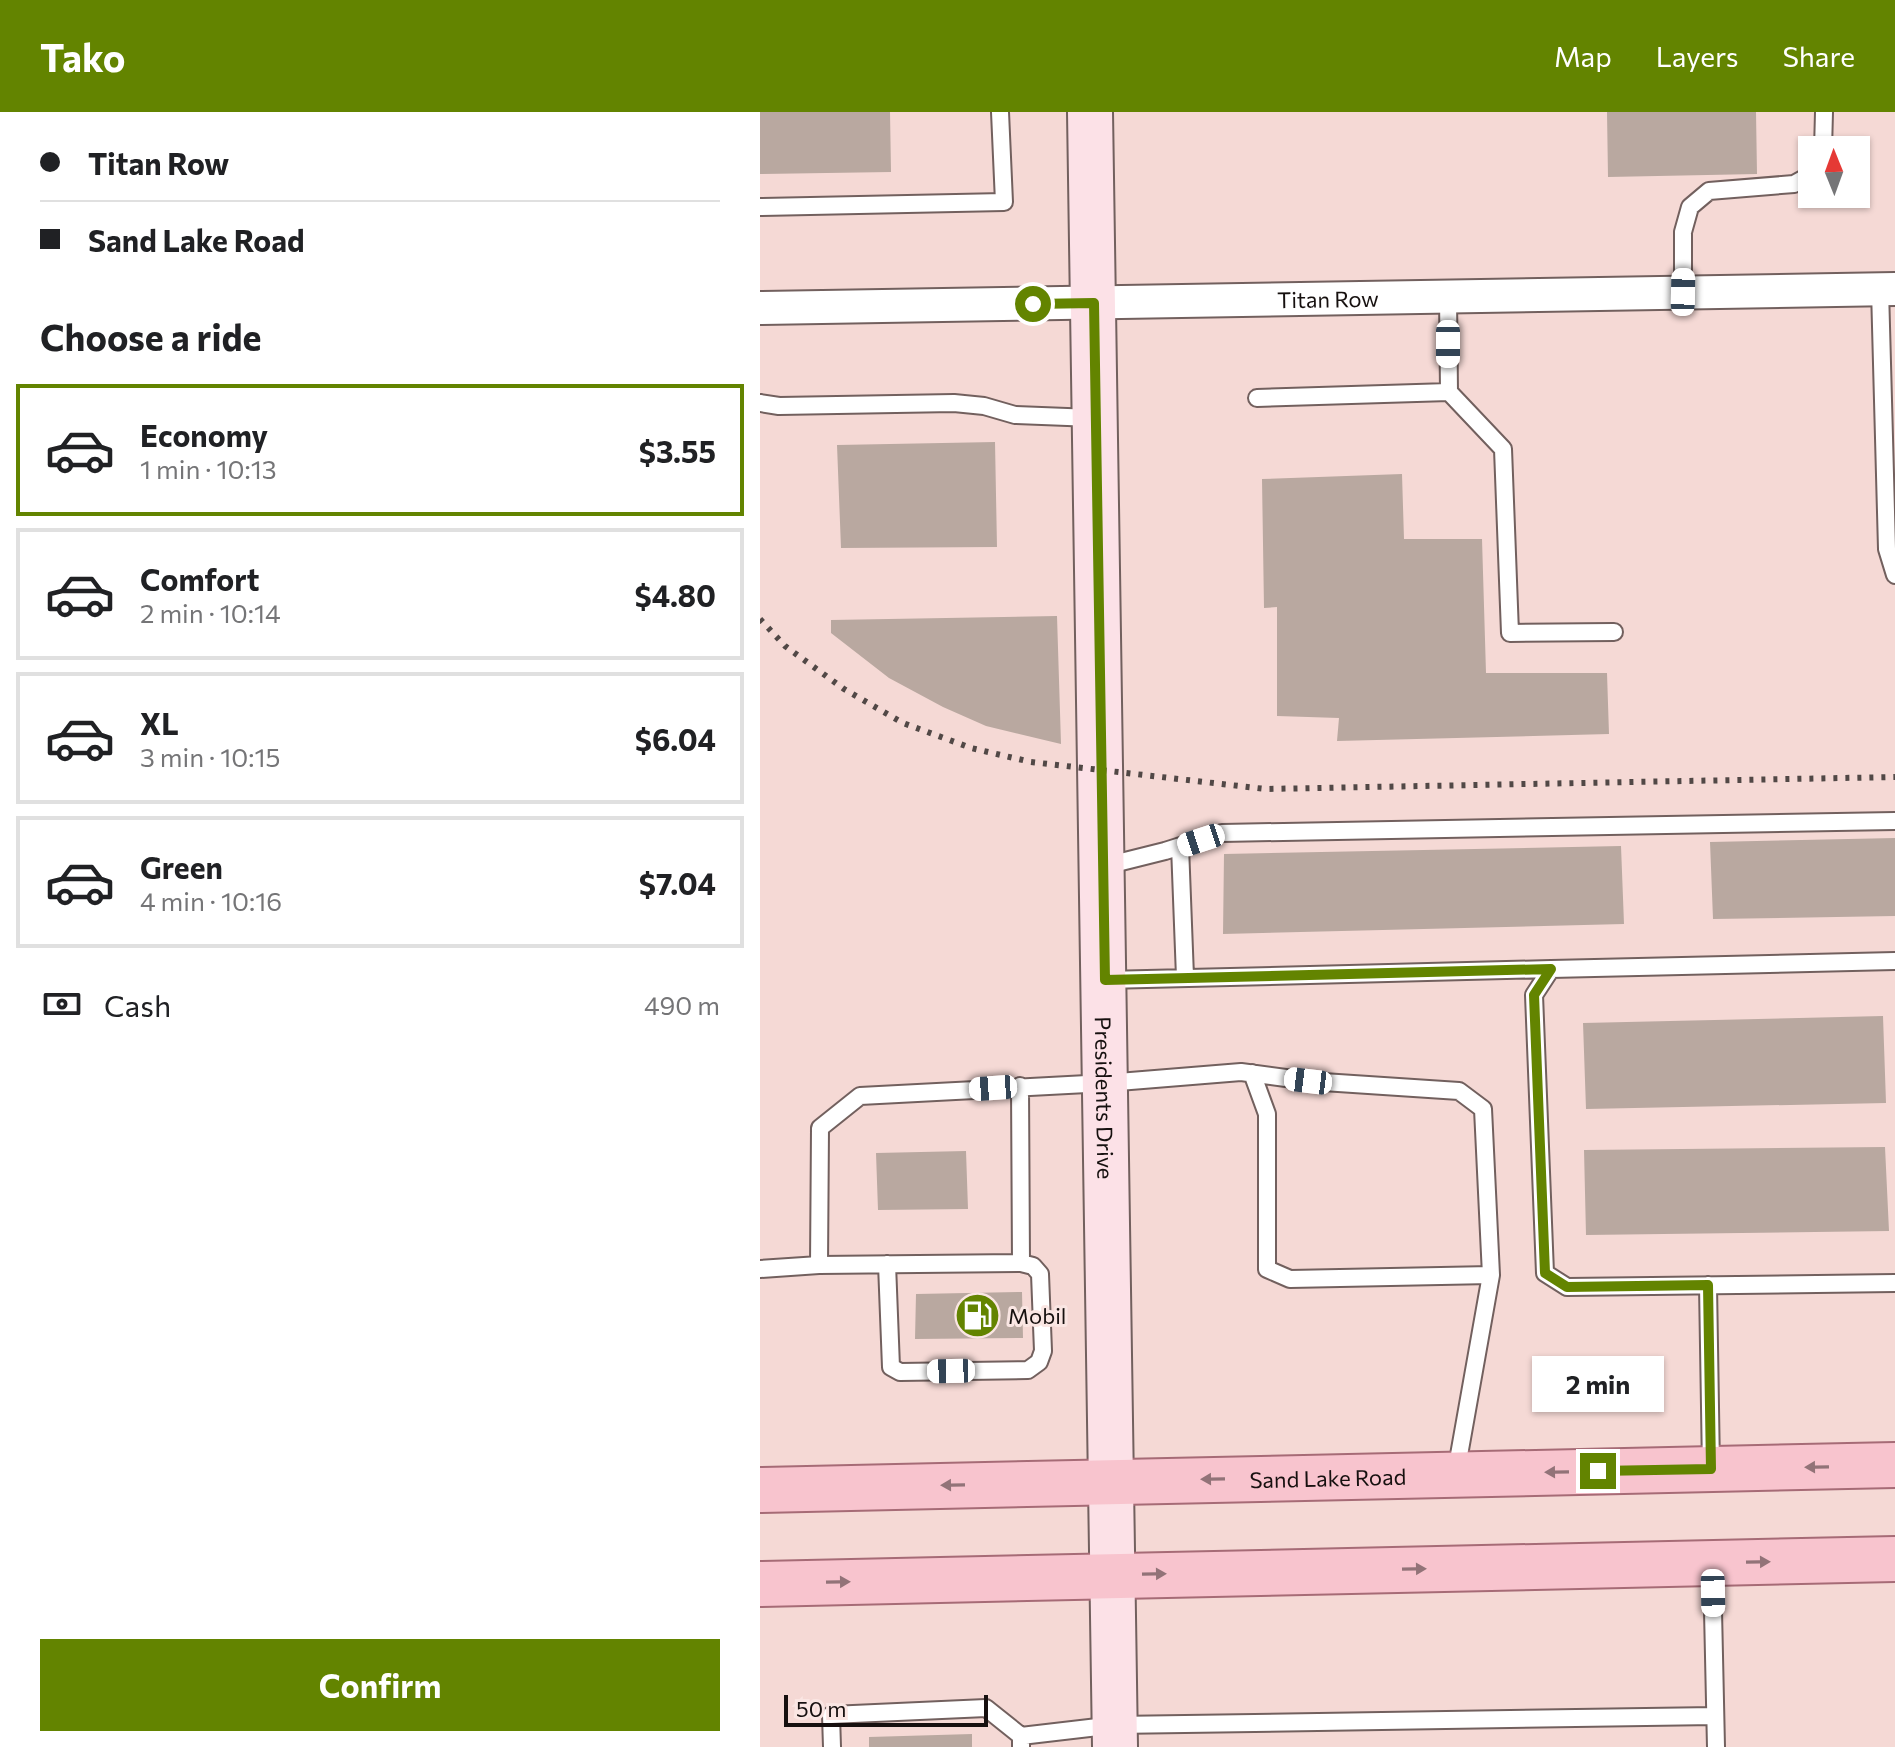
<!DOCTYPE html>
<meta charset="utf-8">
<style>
body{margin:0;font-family:Commissioner,sans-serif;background:#f6f6f6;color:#202124;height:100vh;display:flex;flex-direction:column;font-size:30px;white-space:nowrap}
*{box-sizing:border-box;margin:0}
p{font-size:26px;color:#757577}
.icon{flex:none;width:44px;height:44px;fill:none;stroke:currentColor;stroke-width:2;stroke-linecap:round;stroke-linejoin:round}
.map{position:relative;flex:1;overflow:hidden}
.details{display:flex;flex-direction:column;background:#fff;width:760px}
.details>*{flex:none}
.top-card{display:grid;align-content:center;height:176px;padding:0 40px;background:#fff}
.needle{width:52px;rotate:359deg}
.controls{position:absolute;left:1038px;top:24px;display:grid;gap:16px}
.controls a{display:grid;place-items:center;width:72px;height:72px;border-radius:0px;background:#fff;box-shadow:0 2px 6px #0004;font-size:40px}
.scale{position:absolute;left:24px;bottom:20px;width:204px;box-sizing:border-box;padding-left:8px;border:4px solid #16100f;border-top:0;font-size:22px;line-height:28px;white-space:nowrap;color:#16100f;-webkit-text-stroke:6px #fae6e3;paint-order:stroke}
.end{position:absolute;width:36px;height:36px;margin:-18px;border:10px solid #638400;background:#fff;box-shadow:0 0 0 4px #fff}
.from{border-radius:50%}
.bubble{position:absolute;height:56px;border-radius:0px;background:#fff;box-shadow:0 2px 6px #0004;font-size:26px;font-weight:700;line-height:56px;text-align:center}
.car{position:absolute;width:24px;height:48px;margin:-24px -12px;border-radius:10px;box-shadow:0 0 6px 2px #0007;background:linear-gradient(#fff 24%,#345 0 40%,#fff 0 76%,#345 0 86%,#fff 0)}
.top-card b{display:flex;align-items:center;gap:28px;height:76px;font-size:30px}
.top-card b+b{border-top:2px solid #e0e0e0}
.top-card i{width:20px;height:20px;background:#202124}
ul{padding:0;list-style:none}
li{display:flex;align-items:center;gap:24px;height:132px;margin:0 16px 12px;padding:0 24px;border:4px solid #e0e0e0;border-radius:0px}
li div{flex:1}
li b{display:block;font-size:30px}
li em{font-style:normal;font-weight:700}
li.selected{border-color:#638400}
li>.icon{width:72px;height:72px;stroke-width:1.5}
h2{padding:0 40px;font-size:36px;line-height:96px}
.pay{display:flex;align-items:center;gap:20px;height:88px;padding:0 40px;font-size:30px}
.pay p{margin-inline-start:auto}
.cta{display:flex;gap:16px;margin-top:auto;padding:16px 40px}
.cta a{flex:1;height:92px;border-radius:0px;background:#638400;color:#fff;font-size:32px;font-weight:700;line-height:92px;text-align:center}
header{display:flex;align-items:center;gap:48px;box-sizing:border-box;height:112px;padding:0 40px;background:#638400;color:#fff}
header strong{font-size:38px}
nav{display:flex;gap:44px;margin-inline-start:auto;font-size:28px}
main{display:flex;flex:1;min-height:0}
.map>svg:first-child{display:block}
.built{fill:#f5d9d5;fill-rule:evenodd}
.building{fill:#b9a8a0}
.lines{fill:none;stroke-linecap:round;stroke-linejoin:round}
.lane-casing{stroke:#72605e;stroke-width:20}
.street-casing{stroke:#72605e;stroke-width:36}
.secondary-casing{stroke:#72605e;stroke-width:48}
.primary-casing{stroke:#a66b76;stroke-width:48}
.lane{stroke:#fff;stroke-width:16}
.street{stroke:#fff;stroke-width:32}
.secondary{stroke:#fce1e7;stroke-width:44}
.primary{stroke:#f8c4ce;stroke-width:44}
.rail{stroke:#514846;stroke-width:6;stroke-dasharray:4 8;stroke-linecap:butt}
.oneway{fill:#927378}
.route{stroke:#638400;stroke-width:10}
.labels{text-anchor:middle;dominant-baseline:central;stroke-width:6;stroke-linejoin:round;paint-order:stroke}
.street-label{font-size:22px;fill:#16100f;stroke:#fae6e3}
.poi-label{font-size:22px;fill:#16100f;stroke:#fae6e3;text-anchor:start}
</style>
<header>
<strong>Tako</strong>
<nav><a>Map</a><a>Layers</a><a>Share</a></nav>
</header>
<main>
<section class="details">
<div class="top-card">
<b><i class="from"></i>Titan Row</b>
<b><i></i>Sand Lake Road</b>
</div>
<h2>Choose a ride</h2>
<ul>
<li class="selected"><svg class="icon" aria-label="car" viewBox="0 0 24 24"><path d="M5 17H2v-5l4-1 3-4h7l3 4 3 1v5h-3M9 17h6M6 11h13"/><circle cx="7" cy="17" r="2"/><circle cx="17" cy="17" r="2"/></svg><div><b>Economy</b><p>1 min · 10:13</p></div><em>$3.55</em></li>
<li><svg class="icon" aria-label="car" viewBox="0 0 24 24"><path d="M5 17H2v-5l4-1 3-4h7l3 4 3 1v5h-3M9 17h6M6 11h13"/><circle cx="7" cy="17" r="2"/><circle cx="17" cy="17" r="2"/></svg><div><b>Comfort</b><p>2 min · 10:14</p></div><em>$4.80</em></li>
<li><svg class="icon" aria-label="car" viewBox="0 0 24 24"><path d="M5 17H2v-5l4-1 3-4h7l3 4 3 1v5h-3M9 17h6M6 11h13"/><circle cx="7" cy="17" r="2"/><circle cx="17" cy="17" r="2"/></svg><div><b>XL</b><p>3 min · 10:15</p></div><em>$6.04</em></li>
<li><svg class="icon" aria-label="car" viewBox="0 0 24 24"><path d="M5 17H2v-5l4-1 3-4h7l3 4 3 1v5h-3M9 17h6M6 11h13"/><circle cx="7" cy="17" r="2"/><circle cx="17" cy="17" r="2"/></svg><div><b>Green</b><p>4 min · 10:16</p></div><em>$7.04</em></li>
</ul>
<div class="pay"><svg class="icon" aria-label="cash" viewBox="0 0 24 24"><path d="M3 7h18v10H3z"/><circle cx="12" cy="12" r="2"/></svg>Cash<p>490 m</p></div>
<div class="cta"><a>Confirm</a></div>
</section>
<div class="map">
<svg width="1135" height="1635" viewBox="0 0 1135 1635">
<rect width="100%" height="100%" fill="#fae6e3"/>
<!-- built -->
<path class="built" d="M0,0H1135V1635H0ZM1052,38H1096V82H1052Z"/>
<!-- building -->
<path class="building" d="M0,0H130L131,60L0,62Z
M847,0H996L997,62L848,65Z
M235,330L237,435L81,436L77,333Z
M642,362L644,427H722L726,561H847L849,622L577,629L579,606L517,604V495L504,496L502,367Z
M297,504L301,632L226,614L183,595L129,566L71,521V508Z
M1135,726V804L953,807L950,730Z
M861,734L864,812L463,822L464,742Z
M1123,904L1126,991L826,997L823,911Z
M1125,1035L1129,1119L826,1123L824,1038Z
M206,1039L208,1097L118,1098L116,1041Z
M262,1180L263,1226L155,1227L156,1182Z
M212,1622V1635H109V1625Z"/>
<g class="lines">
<defs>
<path id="lane" d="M1063,38L1064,0
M0,95L244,90L240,0
M1120,177L1127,437L1135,463
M923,180V120L930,95L949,79L1034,72L1052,62
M688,184L689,280L743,337L750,521L854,520
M497,286L689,280
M0,291L19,294L194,291L224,294L255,303L333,306
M420,734L425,865
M345,754L405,739L462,721L1135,709
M1135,849L791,857L774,883L785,1161L807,1175L1135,1171
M345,868L791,857
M492,961L507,1002V1157L530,1167L731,1163
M127,1152L131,1255L140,1260L268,1258L279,1250L283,1239L280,1162L273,1154L261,1151
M59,1153L261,1151L260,974
M0,1157L59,1153L60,1016L100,984L346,971L481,960L548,969L699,979L723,997L731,1163L696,1360
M948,1173L951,1356
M952,1453L956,1635
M72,1635L71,1603L226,1596L261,1624
M261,1635V1624L355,1613L955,1604"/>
<g id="street">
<path id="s1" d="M0,196L1135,177"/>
</g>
<g id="secondary">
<path id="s2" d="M330,0L355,1635"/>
</g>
<g id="primary">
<path id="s3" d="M0,1378L1135,1353"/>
<path d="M0,1472L1135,1447"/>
</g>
</defs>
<!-- lane casing -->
<use href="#lane" class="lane-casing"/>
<!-- street casing -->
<use href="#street" class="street-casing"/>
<!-- secondary casing -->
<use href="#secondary" class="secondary-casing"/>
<!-- primary casing -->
<use href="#primary" class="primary-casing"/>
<!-- lane -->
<use href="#lane" class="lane"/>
<!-- street -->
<use href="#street" class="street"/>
<!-- secondary -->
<use href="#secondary" class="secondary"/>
<!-- primary -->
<use href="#primary" class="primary"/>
<!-- rail -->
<path class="rail" d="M0,507L25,534L84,577L143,611L211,636L271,650L505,677L1135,665"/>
</g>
<!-- one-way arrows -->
<defs><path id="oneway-solid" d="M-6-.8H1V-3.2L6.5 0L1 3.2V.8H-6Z" transform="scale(2)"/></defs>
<g class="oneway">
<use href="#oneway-solid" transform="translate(1057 1355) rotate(179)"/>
<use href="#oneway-solid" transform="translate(797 1360) rotate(179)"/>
<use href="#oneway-solid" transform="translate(453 1367) rotate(179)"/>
<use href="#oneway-solid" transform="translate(193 1373) rotate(179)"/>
<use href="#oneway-solid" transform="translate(998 1450) rotate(-1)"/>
<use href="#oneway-solid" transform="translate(654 1457) rotate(-1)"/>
<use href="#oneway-solid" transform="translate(394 1462) rotate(-1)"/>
<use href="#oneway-solid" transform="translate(78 1470) rotate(-1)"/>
</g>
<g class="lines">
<!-- route -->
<path class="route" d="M273,192L334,191L345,868L791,857L774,883L785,1161L807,1175L948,1173L951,1357L838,1359"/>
</g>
<!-- icons -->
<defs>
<symbol id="fuel-disc" viewBox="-11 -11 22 22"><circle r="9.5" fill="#638400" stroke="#fae6e3"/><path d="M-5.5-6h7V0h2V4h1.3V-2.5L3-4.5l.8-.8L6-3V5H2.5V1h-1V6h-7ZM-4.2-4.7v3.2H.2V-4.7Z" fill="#fff"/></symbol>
</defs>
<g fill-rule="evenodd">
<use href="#fuel-disc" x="192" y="1178" width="51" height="51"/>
</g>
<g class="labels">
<!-- street labels -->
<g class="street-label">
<text stroke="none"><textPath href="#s1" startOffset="568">Titan Row</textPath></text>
<text stroke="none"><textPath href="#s2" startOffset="986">Presidents Drive</textPath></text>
<text stroke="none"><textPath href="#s3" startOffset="568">Sand Lake Road</textPath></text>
</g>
<!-- poi labels -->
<g class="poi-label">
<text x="248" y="1203">Mobil</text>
</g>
</g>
</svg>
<div class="controls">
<a><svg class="needle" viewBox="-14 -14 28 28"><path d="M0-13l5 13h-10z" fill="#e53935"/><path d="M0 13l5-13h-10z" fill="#757577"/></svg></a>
</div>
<div class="scale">50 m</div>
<i class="end from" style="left:273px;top:192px"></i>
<i class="end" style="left:838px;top:1359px"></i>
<div class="bubble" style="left:772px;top:1244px;width:132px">2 min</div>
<i class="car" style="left:923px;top:180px;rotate:1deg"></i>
<i class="car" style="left:688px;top:232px;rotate:180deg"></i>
<i class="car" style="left:441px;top:728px;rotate:252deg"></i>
<i class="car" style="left:548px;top:969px;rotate:277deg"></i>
<i class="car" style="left:233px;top:976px;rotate:266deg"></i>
<i class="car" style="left:191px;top:1259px;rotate:269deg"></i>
<i class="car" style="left:953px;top:1481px;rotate:179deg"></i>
</div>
</main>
